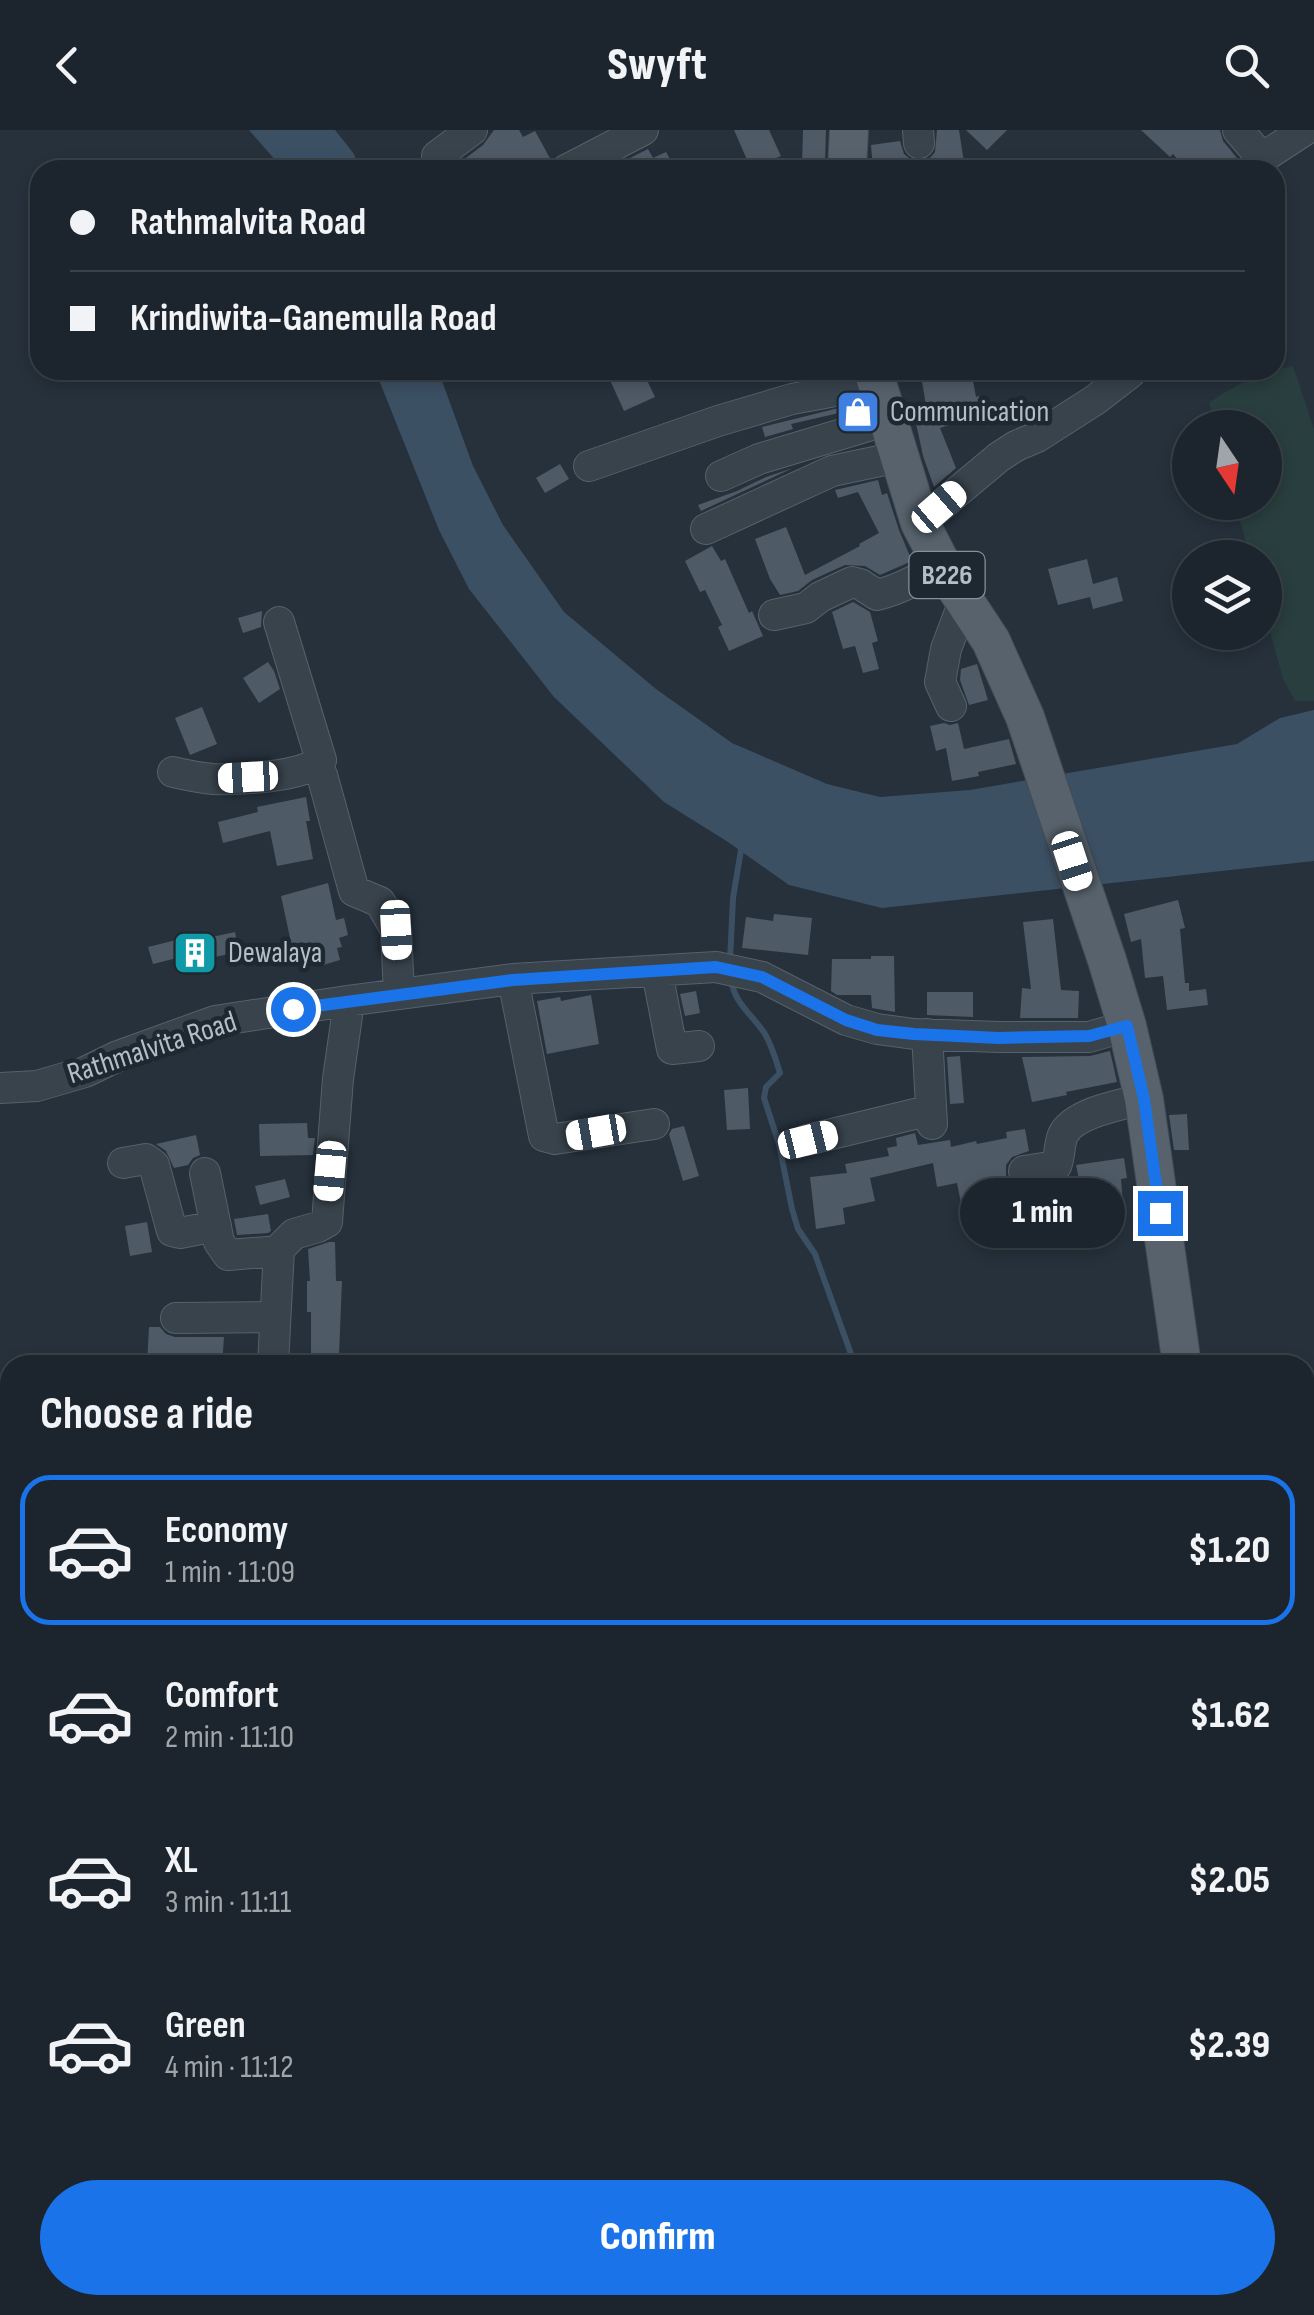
<!DOCTYPE html>
<meta charset="utf-8">
<style>
body{margin:0;font-family:"Sofia Sans Condensed",sans-serif;background:#252d35;color:#f1f3f6;height:100vh;display:flex;flex-direction:column;font-size:38px;white-space:nowrap}
*{box-sizing:border-box;margin:0}
p{font-size:32px;color:#a0a5aa}
.icon{flex:none;width:55px;height:55px;fill:none;stroke:currentColor;stroke-width:2;stroke-linecap:round;stroke-linejoin:round}
.map{position:relative;flex:1;overflow:hidden}
.details{position:absolute;left:0px;top:1225px;width:1315px;height:960px;display:flex;flex-direction:column;background:#1c252d;border-radius:30px 30px 0 0;box-shadow:0 5px 15px #0003,0 0 0 2px #3a4249}
.details>*{flex:none}
.hud{position:absolute;left:30px;top:30px;width:1255px;height:220px;border-radius:30px;box-shadow:0 5px 15px #0003,0 0 0 2px #3a4249;display:grid;align-content:center;height:220px;padding:0 40px;background:#1c252d}
.needle{width:65px;rotate:167deg}
.fabs{position:absolute;left:1172px;top:280px;display:grid;gap:20px}
.fabs a{display:grid;place-items:center;width:110px;height:110px;border-radius:50%;background:#1c252d;box-shadow:0 5px 15px #0003,0 0 0 2px #3a4249;font-size:50px}
.end{position:absolute;width:45px;height:45px;margin:-22px;border:12px solid #1a73e8;background:#fff;box-shadow:0 0 0 5px #fff}
.from{border-radius:50%}
.bubble{position:absolute;height:70px;border-radius:35px;background:#1c252d;box-shadow:0 5px 15px #0003,0 0 0 2px #3a4249;font-size:32px;font-weight:800;line-height:70px;text-align:center}
.car{position:absolute;width:30px;height:60px;margin:-30px -15px;border-radius:12px;box-shadow:0 0 8px 2px #0007;background:linear-gradient(#fff 24%,#345 0 40%,#fff 0 76%,#345 0 86%,#fff 0)}
.hud b{display:flex;align-items:center;gap:35px;height:95px;font-size:38px}
.hud b+b{border-top:2px solid #3a4249}
.hud i{width:25px;height:25px;background:#f1f3f6}
ul{padding:0;list-style:none}
li{display:flex;align-items:center;gap:30px;height:150px;margin:0 20px 15px;padding:0 20px;border:5px solid transparent;border-radius:30px}
li div{flex:1}
li b{display:block;font-size:38px}
li em{font-style:normal;font-weight:800}
li.selected{border-color:#1a73e8}
li>.icon{width:90px;height:90px;stroke-width:1.5}
h2{padding:0 40px;font-size:45px;line-height:120px}
.action{display:flex;gap:20px;margin-top:auto;padding:20px 40px}
.action a{flex:1;height:115px;border-radius:60px;background:#1a73e8;color:#fff;font-size:40px;font-weight:800;line-height:115px;text-align:center}
header{display:flex;justify-content:space-between;align-items:center;height:130px;padding:0 40px;background:#1c252d;font-size:45px;font-weight:800}
.map>svg:first-child{display:block}
.green{fill:#293e3e}
.water{fill:#3c5064}
.lines{fill:none;stroke-linecap:round;stroke-linejoin:round}
.stream{stroke:#3c5064;stroke-width:6}
.building{fill:#4f5a67}
.minor-casing{stroke:#57616a;stroke-width:32}
.major-casing{stroke:#424c55;stroke-width:40}
.minor{stroke:#39434c;stroke-width:30}
.major{stroke:#57626c;stroke-width:38}
.route{stroke:#1a73e8;stroke-width:12}
.labels{text-anchor:middle;dominant-baseline:central;stroke-width:9;stroke-linejoin:round;paint-order:stroke}
.shield{fill:#1e2831;stroke:#88919a;stroke-width:2.5}
.shield-label{font-size:28px;font-weight:bold;fill:#b5bec7}
.poi-label{font-size:30px;fill:#b5bec7;stroke:#1e2831;text-anchor:start}
.street-label{font-size:30px;fill:#b5bec7;stroke:#1e2831}
</style>
<header><svg class="icon" aria-label="back" viewBox="0 0 24 24"><path d="M15 5l-7 7 7 7"/></svg>Swyft<svg class="icon" aria-label="search" viewBox="0 0 24 24"><circle cx="10" cy="10" r="6"/><path d="M15 15l6 6"/></svg></header>
<div class="map">
<svg width="1314" height="2185" viewBox="0 0 1314 2185">
<rect width="100%" height="100%" fill="#26313c"/>
<!-- green -->
<path class="green" d="M1293,236L1314,299V571H1295L1283,549L1265,483V428L1250,427L1235,373L1265,372V298L1216,297L1209,273C1235,254 1262,243 1293,236Z"/>
<!-- water -->
<path class="water" d="M249,0H335L354,24L360,40H284Z
M375,240H438L473,336L503,395L564,482L656,559L732,613L827,654L880,667L970,660L1237,614L1280,588L1314,580V731L882,778L789,755L728,712L664,672L554,567L469,459L439,400Z"/>
<g class="lines">
<!-- stream -->
<path class="stream" d="M730,831L733,768L742,714
M731,848C733,873 753,885 765,904C772,916 776,930 780,943L766,957L764,968L779,1014L792,1079L798,1099L815,1124L855,1235
M0,1559L10,1535
M1305,1760L1314,1755
M0,2067L10,2085
M61,2175L67,2185
M1229,2175L1248,2185
M579,2185L595,2175"/>
</g>
<!-- building -->
<path class="building" d="M494,0H519L523,7L535,1L551,30L547,40H450L483,15Z
M734,0H769L781,26L757,36L754,29L748,32Z
M803,0H826L825,35L802,34Z
M937,0H959L965,39L873,40L871,15L900,11L904,24L912,30L921,32L929,29L935,22Z
M966,0H1007L987,20Z
M1141,0H1220L1223,11L1237,28L1234,35L1228,40H1187L1173,24L1170,27Z
M648,19L653,28L666,22L676,40H618L616,35Z
M633,240H642L655,267L624,281L610,250Z
M920,240H971L976,267L979,266L984,284L940,298L956,338L934,357L923,326L913,279L926,275Z
M851,275L852,280L791,294L793,299L765,307L762,297Z
M560,334L569,349L545,363L536,348Z
M793,338L701,381L698,375L737,361L766,347Z
M878,350L882,365L887,363L899,400L912,431L880,445L865,436L845,435L812,450L798,461L780,465L770,449L755,409L786,397L805,445L860,416L859,414L879,403L858,362L838,368L835,360Z
M712,416L721,431L725,429L749,483L752,481L763,506L729,521L718,497L722,495L705,460L700,462L685,431Z
M1087,429L1093,454L1117,447L1123,471L1093,479L1090,467L1058,475L1048,439Z
M853,472L870,482L878,511L872,513L879,539L863,543L855,516L843,519L832,482Z
M262,481L261,497L243,503L238,488Z
M268,532L274,541L280,559L259,573L243,548Z
M977,534L988,570L969,575L960,550L961,539Z
M202,577L217,614L190,625L175,588Z
M944,593L950,595L958,593L964,619L1009,609L1016,634L978,642L979,646L952,651L946,618L936,621L930,596Z
M306,667L310,691H306L313,729L277,736L270,701L223,713L218,692L258,682L257,677Z
M328,753L336,790L344,788L348,805L339,808L342,817L337,818L340,830L320,836L318,829L311,831L309,827L295,831L281,766Z
M1178,770L1185,798L1180,799L1185,853H1189V861L1206,859L1208,875L1167,880L1163,846L1145,848L1141,809L1131,812L1124,784Z
M774,784L812,788L808,825L742,818L746,787L773,791Z
M1053,789L1061,860L1079,861L1078,888H1020L1022,858L1031,859L1023,792Z
M235,802L239,822L210,828L209,825L189,831L184,813Z
M176,810L181,827L153,834L148,817Z
M871,826H894L895,882L872,878L871,865H837L831,861L832,829H871Z
M696,861L700,883L685,886L680,864Z
M927,862H973V887L927,885Z
M591,865L599,914L547,924L537,871L560,867L561,871Z
M1110,921L1117,952L1066,962L1067,965L1032,972L1022,927L1090,926Z
M960,926L964,973L950,974L947,927Z
M748,958L750,999L727,1000L724,960Z
M1187,984L1189,1020H1174L1169,985Z
M307,993L308,1008H315L313,1025L260,1026L259,994Z
M684,996L699,1046L683,1051L669,1004L672,999Z
M1025,999L1029,1021L1012,1027L1006,1035V1045L1010,1053L1018,1059L1043,1057L1045,1073L1015,1075L1014,1069L962,1078L957,1053L937,1057L933,1033L870,1048L875,1071L843,1078L845,1094L816,1099L810,1047L847,1043L845,1034L889,1026L887,1018L897,1016L896,1008L915,1003L918,1015L950,1010L951,1017L976,1011L977,1014L1007,1008L1006,1002Z
M196,1005L200,1025L193,1028L188,1035L174,1038L166,1021L156,1014Z
M1124,1028L1127,1048L1121,1049L1124,1088L1092,1090L1089,1058L1081,1059L1076,1035Z
M285,1049L290,1067L260,1075L255,1056Z
M268,1084L271,1101L268,1103L237,1105L234,1089Z
M147,1092L152,1122L130,1126L125,1096Z
M329,1112H335L336,1151H342L339,1225H311V1182H307V1151H310L308,1119Z
M149,1197H160L166,1204L175,1207H224L222,1235L147,1234Z"/>
<g class="lines">
<defs>
<path id="minor" d="M918,0L919,13
M1238,0L1262,28
M437,26L472,0
M566,40L643,0
M1252,40L1262,28L1305,0
M589,336L718,291L792,269L830,262L875,249
M721,346L759,329L888,290
M920,393L999,327L1016,316L1037,307L1095,270L1130,243V240
M706,399L832,341L898,327
M774,485L806,478L820,467L852,452L860,454L877,465C901,459 920,448 942,435
M951,576L940,552L946,519L964,471
M313,638L322,645L354,761L380,772L396,800L399,864
M173,642C186,645 200,648 213,649C237,650 305,647 321,630L279,492
M657,842L672,919L699,916
M513,849L544,1006L555,1009L654,994
M927,904L932,994
M0,958L37,956L85,942L118,926L215,891L347,871L513,849L716,837L762,847L846,890L877,899L914,904L999,907H1089L1127,896
M807,1010L931,980
M123,1033L146,1029L154,1035L172,1101L180,1103L216,1096
M1024,1041L1056,1036C1060,1027 1059,1014 1063,1005C1073,983 1122,974 1144,969
M205,1043L219,1112L228,1125L279,1121
M176,1188L274,1187
M273,1235L279,1119L294,1104L318,1097L327,1092L338,949L347,886V871"/>
<path id="major" d="M847,40L849,0
M873,240L920,393L945,441L991,511L1025,587L1107,830L1127,896L1144,969L1182,1235
M1305,1853L1314,1885"/>
</defs>
<!-- minor casing -->
<use href="#minor" class="minor-casing"/>
<!-- major casing -->
<use href="#major" class="major-casing"/>
<!-- minor -->
<use href="#minor" class="minor"/>
<!-- major -->
<use href="#major" class="major"/>
</g>
<g class="lines">
<!-- route -->
<path class="route" d="M293,879L513,850L716,837L762,847L846,890L877,900L914,904L999,908L1089,906L1127,896L1144,969L1160,1083"/>
</g>
<!-- icons -->
<defs>
<symbol id="shop-square" viewBox="-11 -11 22 22"><rect x="-9" y="-9" width="18" height="18" rx="4" fill="#3f7fe0" stroke="#1e2831"/><path d="M-5-2.5h2.3a2.7 3.5 0 0 1 5.4 0H5L5.5 6h-11ZM-1.5-2.5h3a1.5 2.3 0 0 0-3 0Z" fill="#fff"/></symbol>
<symbol id="building-square" viewBox="-11 -11 22 22"><rect x="-9" y="-9" width="18" height="18" rx="4" fill="#0f9aa8" stroke="#1e2831"/><path d="M-4-6H4V6H1V3H-1V6H-4ZM-2.5-4.3h1.7v1.8h-1.7ZM.8-4.3h1.7v1.8H.8ZM-2.5-1h1.7V.8h-1.7ZM.8-1h1.7V.8H.8Z" fill="#fff"/></symbol>
</defs>
<g fill-rule="evenodd">
<use href="#shop-square" x="833" y="257" width="50" height="50"/>
<use href="#building-square" x="170" y="798" width="50" height="50"/>
</g>
<g class="labels">
<!-- shield labels -->
<rect class="shield" x="909.5" y="422" width="75" height="46" rx="8"/>
<g class="shield-label">
<text x="947" y="445">B226</text>
</g>
<!-- poi labels -->
<g class="poi-label">
<text x="890" y="282">Communication</text>
<text x="228" y="823">Dewalaya</text>
</g>
<!-- street labels -->
<g class="street-label">
<text transform="translate(152 918) rotate(-18)">Rathmalvita Road</text>
</g>
</g>
</svg>
<div class="fabs">
<a><svg class="needle" viewBox="-14 -14 28 28"><path d="M0-13l5 13h-10z" fill="#e53935"/><path d="M0 13l5-13h-10z" fill="#a0a5aa"/></svg></a>
<a><svg class="icon" aria-label="layers" viewBox="0 0 24 24"><path d="M12 4l9 5-9 5-9-5zM3 14l9 5 9-5"/></svg></a>
</div>
<i class="end from" style="left:293px;top:879px"></i>
<i class="end" style="left:1160px;top:1083px"></i>
<div class="bubble" style="left:960px;top:1048px;width:165px">1 min</div>
<i class="car" style="left:939px;top:377px;rotate:49deg"></i>
<i class="car" style="left:248px;top:647px;rotate:267deg"></i>
<i class="car" style="left:1072px;top:731px;rotate:162deg"></i>
<i class="car" style="left:396px;top:800px;rotate:177deg"></i>
<i class="car" style="left:596px;top:1002px;rotate:260deg"></i>
<i class="car" style="left:808px;top:1010px;rotate:76deg"></i>
<i class="car" style="left:330px;top:1041px;rotate:185deg"></i>
<div class="hud">
<b><i class="from"></i>Rathmalvita Road</b>
<b><i></i>Krindiwita-Ganemulla Road</b>
</div>
<section class="details">
<h2>Choose a ride</h2>
<ul>
<li class="selected"><svg class="icon" aria-label="car" viewBox="0 0 24 24"><path d="M5 17H2v-5l4-1 3-4h7l3 4 3 1v5h-3M9 17h6M6 11h13"/><circle cx="7" cy="17" r="2"/><circle cx="17" cy="17" r="2"/></svg><div><b>Economy</b><p>1 min · 11:09</p></div><em>$1.20</em></li>
<li><svg class="icon" aria-label="car" viewBox="0 0 24 24"><path d="M5 17H2v-5l4-1 3-4h7l3 4 3 1v5h-3M9 17h6M6 11h13"/><circle cx="7" cy="17" r="2"/><circle cx="17" cy="17" r="2"/></svg><div><b>Comfort</b><p>2 min · 11:10</p></div><em>$1.62</em></li>
<li><svg class="icon" aria-label="car" viewBox="0 0 24 24"><path d="M5 17H2v-5l4-1 3-4h7l3 4 3 1v5h-3M9 17h6M6 11h13"/><circle cx="7" cy="17" r="2"/><circle cx="17" cy="17" r="2"/></svg><div><b>XL</b><p>3 min · 11:11</p></div><em>$2.05</em></li>
<li><svg class="icon" aria-label="car" viewBox="0 0 24 24"><path d="M5 17H2v-5l4-1 3-4h7l3 4 3 1v5h-3M9 17h6M6 11h13"/><circle cx="7" cy="17" r="2"/><circle cx="17" cy="17" r="2"/></svg><div><b>Green</b><p>4 min · 11:12</p></div><em>$2.39</em></li>
</ul>
<div class="action"><a>Confirm</a></div>
</section>
</div>
